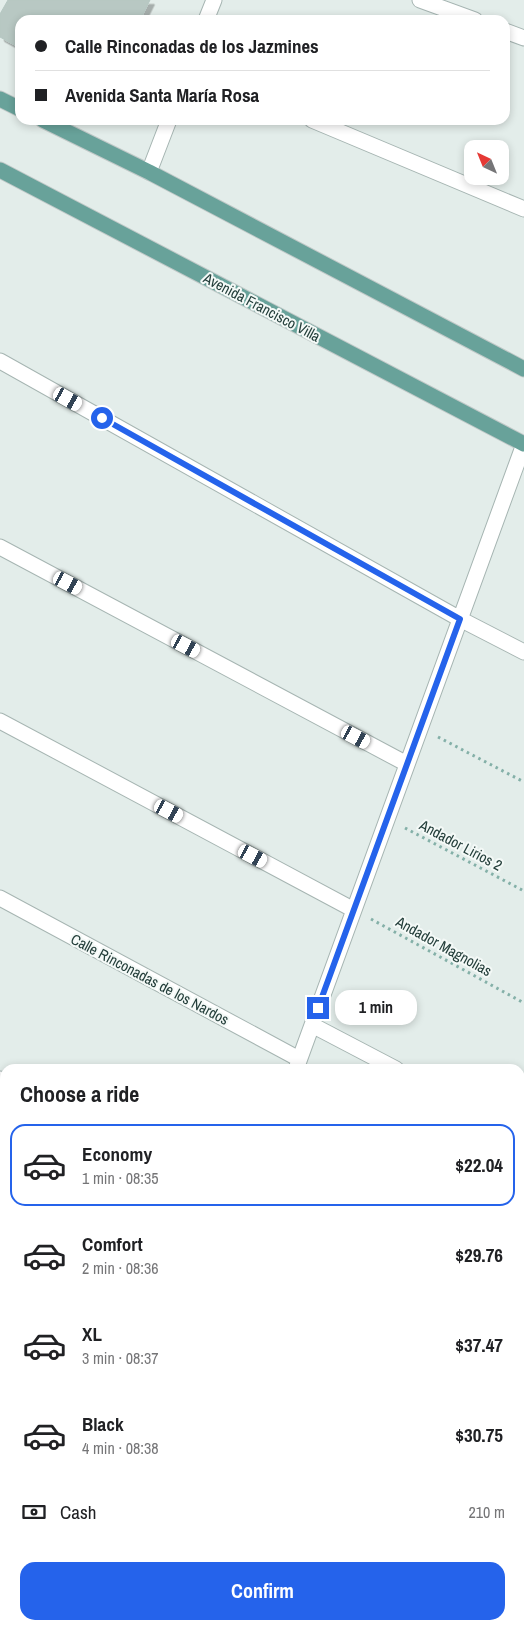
<!DOCTYPE html>
<meta charset="utf-8">
<style>
body{margin:0;font-family:"Archivo Narrow",sans-serif;background:#f6f6f6;color:#202124;height:100vh;display:flex;flex-direction:column;font-size:19px;white-space:nowrap}
*{box-sizing:border-box;margin:0}
p{font-size:16px;color:#757577}
.icon{flex:none;width:28px;height:28px;fill:none;stroke:currentColor;stroke-width:2;stroke-linecap:round;stroke-linejoin:round}
.map{position:relative;flex:1;overflow:hidden}
.drawer{position:absolute;left:0px;top:1064px;width:525px;height:566px;display:flex;flex-direction:column;background:#fff;border-radius:15px 15px 0 0;box-shadow:0 2px 8px #0003}
.drawer>*{flex:none}
.top-card{position:absolute;left:15px;top:15px;width:495px;height:110px;border-radius:15px;box-shadow:0 2px 8px #0003;display:grid;align-content:center;height:110px;padding:0 20px;background:#fff}
.needle{width:32px;rotate:317deg}
.tools{position:absolute;left:464px;top:140px;display:grid;gap:10px}
.tools a{display:grid;place-items:center;width:45px;height:45px;border-radius:10px;background:#fff;box-shadow:0 2px 8px #0003;font-size:25px}
.end{position:absolute;width:22px;height:22px;margin:-11px;border:6px solid #2563eb;background:#fff;box-shadow:0 0 0 2px #fff}
.from{border-radius:50%}
.bubble{position:absolute;height:35px;border-radius:15px;background:#fff;box-shadow:0 2px 8px #0003;font-size:16px;font-weight:700;line-height:35px;text-align:center}
.car{position:absolute;width:15px;height:30px;margin:-15px -8px;border-radius:6px;box-shadow:0 0 4px 1px #0007;background:linear-gradient(#fff 24%,#345 0 40%,#fff 0 76%,#345 0 86%,#fff 0)}
.top-card b{display:flex;align-items:center;gap:18px;height:48px;font-size:19px}
.top-card b+b{border-top:1px solid #e0e0e0}
.top-card i{width:12px;height:12px;background:#202124}
ul{padding:0;list-style:none}
li{display:flex;align-items:center;gap:15px;height:82px;margin:0 10px 8px;padding:0 10px;border:2px solid transparent;border-radius:15px}
li div{flex:1}
li b{display:block;font-size:19px}
li em{font-style:normal;font-weight:700}
li.current{border-color:#2563eb}
li>.icon{width:45px;height:45px;stroke-width:1.5}
h2{padding:0 20px;font-size:22px;line-height:60px}
.pay{display:flex;align-items:center;gap:12px;height:55px;padding:0 20px;font-size:19px}
.pay p{margin-inline-start:auto}
.button{display:flex;gap:10px;margin-top:auto;padding:10px 20px}
.button a{flex:1;height:58px;border-radius:15px;background:#2563eb;color:#fff;font-size:20px;font-weight:700;line-height:58px;text-align:center}
.map>svg:first-child{display:block}
.building{fill:#b8c8c3;stroke:#b5c7c2;filter:url(#shadow)}
.lines{fill:none;stroke-linecap:round;stroke-linejoin:round}
.street-casing{stroke:#a6b5b2;stroke-width:17}
.primary-casing{stroke:#c1c9c8;stroke-width:17}
.path{stroke:#84b0a8;stroke-width:3;stroke-dasharray:2.5 4;stroke-linecap:butt}
.street{stroke:#fff;stroke-width:15}
.primary{stroke:#68a29a;stroke-width:15}
.route{stroke:#2563eb;stroke-width:6}
.labels{text-anchor:middle;dominant-baseline:central;stroke-width:4;stroke-linejoin:round;paint-order:stroke}
.street-label{font-size:15px;fill:#233e3a;stroke:#f4f9f7}
</style>
<div class="map">
<svg width="524" height="1629" viewBox="0 0 524 1629">
<defs>
<filter id="shadow"><feDropShadow dx="4.5" dy="4.5" stdDeviation="0" flood-color="#0004"/></filter>
</defs>
<rect width="100%" height="100%" fill="#e3edea"/>
<!-- building -->
<path class="building" d="M8,0H150L140,20H20V48L0,37V14Z"/>
<g class="lines">
<defs>
<path id="street" d="M420,0L475,20
M206,20L214,0
M505,31L524,38
M312,120L524,209
M149,172L169,120
M0,361L460,619L524,652
M0,547L407,764
M0,721L354,910
M0,898L299,1059
M312,1025L396,1069
M296,1069L524,444
M0,1079L5,1082
M520,1134L524,1136
M0,1256L5,1258
M0,1299L5,1302
M520,1532L524,1535
M0,1557L5,1560
M520,1577L524,1580
M148,1625L156,1629
M51,1629L53,1625"/>
<path id="primary" d="M0,99L20,109
M43,120L149,172L524,369
M0,170L524,444"/>
</defs>
<!-- street casing -->
<use href="#street" class="street-casing"/>
<!-- primary casing -->
<use href="#primary" class="primary-casing"/>
<!-- path -->
<path class="path" d="M438,737L524,782
M405,828L524,891
M371,919L524,1003
M520,1272L524,1275
M520,1382L524,1384"/>
<!-- street -->
<use href="#street" class="street"/>
<!-- primary -->
<use href="#primary" class="primary"/>
</g>
<g class="lines">
<!-- route -->
<path class="route" d="M102,418L460,619L318,1008"/>
</g>
<g class="labels">
<!-- street labels -->
<g class="street-label">
<text transform="translate(262 307) rotate(28)">Avenida Francisco Villa</text>
<text transform="translate(461 845) rotate(28)">Andador Lirios 2</text>
<text transform="translate(444 946) rotate(29)">Andador Magnolias</text>
<text transform="translate(150 979) rotate(28)">Calle Rinconadas de los Nardos</text>
</g>
</g>
</svg>
<div class="tools">
<a><svg class="needle" viewBox="-14 -14 28 28"><path d="M0-13l5 13h-10z" fill="#e53935"/><path d="M0 13l5-13h-10z" fill="#757577"/></svg></a>
</div>
<i class="end from" style="left:102px;top:418px"></i>
<i class="end" style="left:318px;top:1008px"></i>
<div class="bubble" style="left:335px;top:990px;width:82px">1 min</div>
<i class="car" style="left:68px;top:399px;rotate:119deg"></i>
<i class="car" style="left:68px;top:583px;rotate:118deg"></i>
<i class="car" style="left:186px;top:646px;rotate:118deg"></i>
<i class="car" style="left:356px;top:737px;rotate:118deg"></i>
<i class="car" style="left:169px;top:811px;rotate:118deg"></i>
<i class="car" style="left:253px;top:856px;rotate:118deg"></i>
<div class="top-card">
<b><i class="from"></i>Calle Rinconadas de los Jazmines</b>
<b><i></i>Avenida Santa María Rosa</b>
</div>
<section class="drawer">
<h2>Choose a ride</h2>
<ul>
<li class="current"><svg class="icon" aria-label="car" viewBox="0 0 24 24"><path d="M5 17H2v-5l4-1 3-4h7l3 4 3 1v5h-3M9 17h6M6 11h13"/><circle cx="7" cy="17" r="2"/><circle cx="17" cy="17" r="2"/></svg><div><b>Economy</b><p>1 min · 08:35</p></div><em>$22.04</em></li>
<li><svg class="icon" aria-label="car" viewBox="0 0 24 24"><path d="M5 17H2v-5l4-1 3-4h7l3 4 3 1v5h-3M9 17h6M6 11h13"/><circle cx="7" cy="17" r="2"/><circle cx="17" cy="17" r="2"/></svg><div><b>Comfort</b><p>2 min · 08:36</p></div><em>$29.76</em></li>
<li><svg class="icon" aria-label="car" viewBox="0 0 24 24"><path d="M5 17H2v-5l4-1 3-4h7l3 4 3 1v5h-3M9 17h6M6 11h13"/><circle cx="7" cy="17" r="2"/><circle cx="17" cy="17" r="2"/></svg><div><b>XL</b><p>3 min · 08:37</p></div><em>$37.47</em></li>
<li><svg class="icon" aria-label="car" viewBox="0 0 24 24"><path d="M5 17H2v-5l4-1 3-4h7l3 4 3 1v5h-3M9 17h6M6 11h13"/><circle cx="7" cy="17" r="2"/><circle cx="17" cy="17" r="2"/></svg><div><b>Black</b><p>4 min · 08:38</p></div><em>$30.75</em></li>
</ul>
<div class="pay"><svg class="icon" aria-label="cash" viewBox="0 0 24 24"><path d="M3 7h18v10H3z"/><circle cx="12" cy="12" r="2"/></svg>Cash<p>210 m</p></div>
<div class="button"><a>Confirm</a></div>
</section>
</div>
